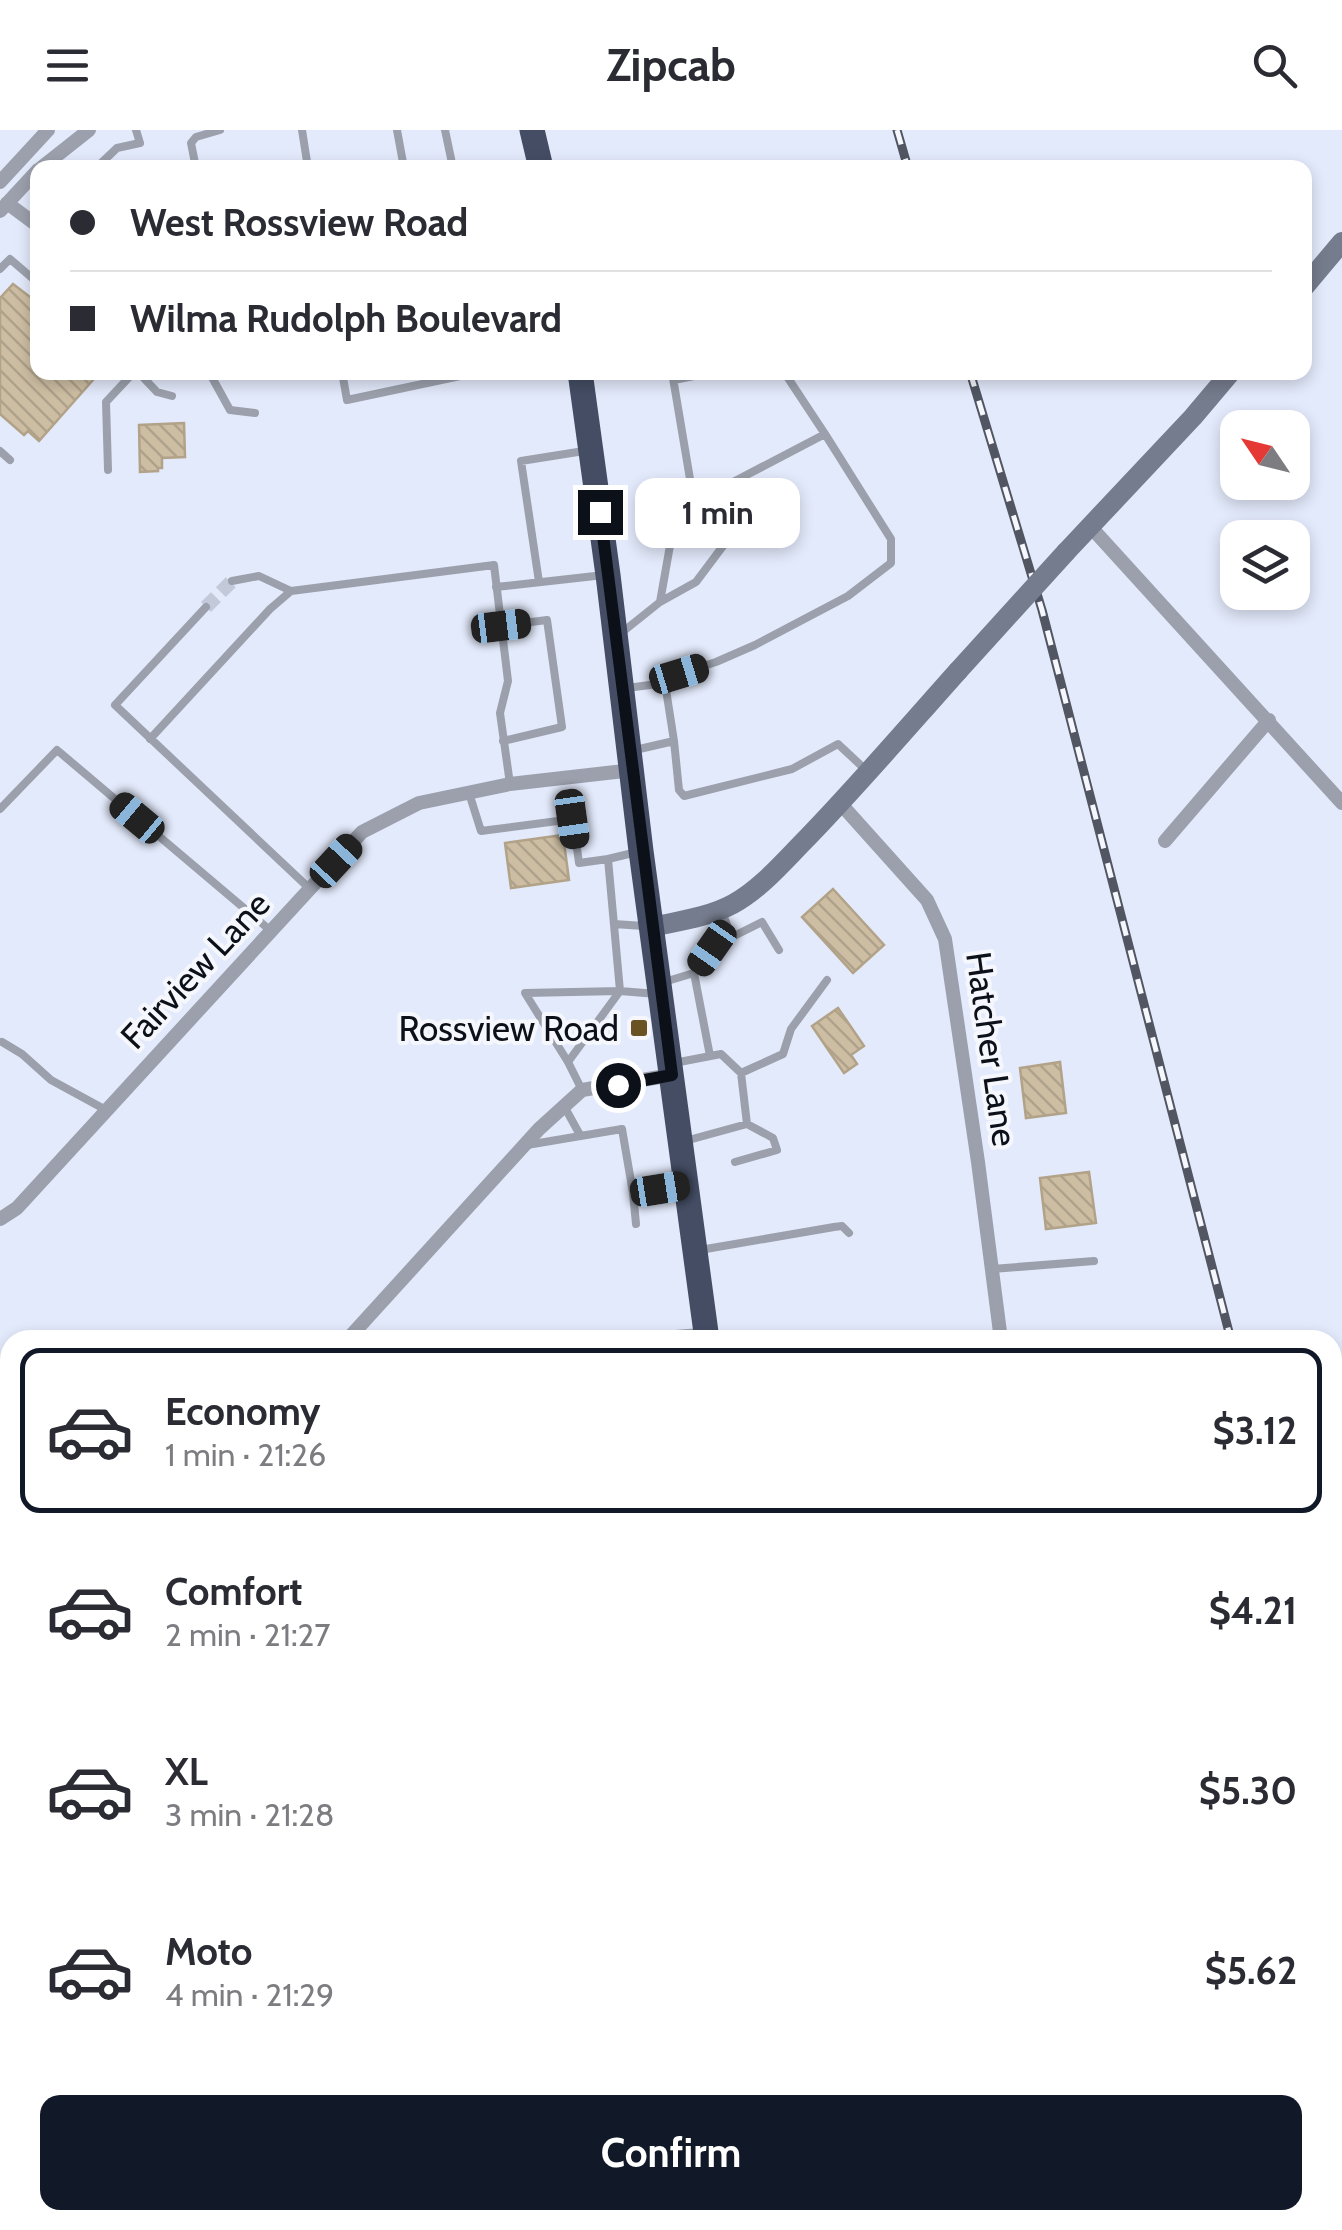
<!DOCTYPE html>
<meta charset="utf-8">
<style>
body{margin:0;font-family:Cabin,sans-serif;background:#f2f2f3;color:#2b2b33;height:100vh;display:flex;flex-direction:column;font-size:38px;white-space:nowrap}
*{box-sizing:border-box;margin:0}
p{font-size:32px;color:#7c7c81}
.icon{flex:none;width:55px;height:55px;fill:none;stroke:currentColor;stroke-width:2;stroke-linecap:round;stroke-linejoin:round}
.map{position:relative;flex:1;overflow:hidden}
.sheet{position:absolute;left:0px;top:1200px;width:1342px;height:900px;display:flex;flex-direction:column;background:#fff;border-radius:30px 30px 0 0;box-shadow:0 5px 15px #0003}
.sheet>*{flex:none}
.top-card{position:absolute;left:30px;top:30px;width:1282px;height:220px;border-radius:20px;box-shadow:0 5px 15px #0003;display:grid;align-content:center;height:220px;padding:0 40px;background:#fff}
.needle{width:65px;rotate:305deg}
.controls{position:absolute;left:1220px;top:280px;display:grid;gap:20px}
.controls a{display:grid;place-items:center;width:90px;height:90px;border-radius:20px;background:#fff;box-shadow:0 5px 15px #0003;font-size:50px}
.end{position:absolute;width:45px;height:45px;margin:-22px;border:12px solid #0c1019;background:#fff;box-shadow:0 0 0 5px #fff}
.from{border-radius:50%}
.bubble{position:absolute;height:70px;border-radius:20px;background:#fff;box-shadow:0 5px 15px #0003;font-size:32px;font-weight:700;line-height:70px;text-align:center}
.car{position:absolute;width:30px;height:60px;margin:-30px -15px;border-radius:12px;box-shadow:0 0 8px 2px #0007;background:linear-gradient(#222 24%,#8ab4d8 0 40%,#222 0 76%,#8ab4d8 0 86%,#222 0)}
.top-card b{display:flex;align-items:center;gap:35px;height:95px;font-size:38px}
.top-card b+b{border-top:2px solid #e1e1e2}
.top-card i{width:25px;height:25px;background:#2b2b33}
ul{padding:18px 0 0;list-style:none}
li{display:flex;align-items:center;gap:30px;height:165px;margin:0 20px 15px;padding:0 20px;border:5px solid transparent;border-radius:20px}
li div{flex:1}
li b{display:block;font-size:38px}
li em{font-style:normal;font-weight:700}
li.on{border-color:#111827}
li>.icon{width:90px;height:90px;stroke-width:1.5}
.action{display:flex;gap:20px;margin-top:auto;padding:20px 40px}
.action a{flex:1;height:115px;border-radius:20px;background:#111827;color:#fff;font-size:40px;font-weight:700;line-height:115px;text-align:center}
header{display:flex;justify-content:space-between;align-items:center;height:130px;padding:0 40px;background:#fff;font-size:45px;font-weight:700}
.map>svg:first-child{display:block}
.building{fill:url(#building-back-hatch);stroke:#b1a288;stroke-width:2.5}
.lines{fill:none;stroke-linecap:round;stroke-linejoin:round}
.street-tunnel{stroke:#c3c9d9;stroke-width:14;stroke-dasharray:14 7;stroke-linecap:butt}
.lane{stroke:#9ba0ac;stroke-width:8}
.street{stroke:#9ba0ac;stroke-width:14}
.secondary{stroke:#757c8d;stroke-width:20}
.primary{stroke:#5a6277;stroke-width:22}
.highway{stroke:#444d64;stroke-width:25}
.rail-casing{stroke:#515662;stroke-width:9}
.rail{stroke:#f5f7fd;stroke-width:5;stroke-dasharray:15;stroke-linecap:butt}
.secondary-bridge{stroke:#757c8d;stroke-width:20}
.route{stroke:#0c1019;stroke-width:12}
.poi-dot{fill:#6a5223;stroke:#f5f7fd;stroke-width:4}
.labels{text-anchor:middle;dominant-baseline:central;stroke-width:8;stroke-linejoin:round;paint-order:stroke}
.street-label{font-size:35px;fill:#0c1019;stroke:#f5f7fd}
.poi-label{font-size:35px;fill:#0c1019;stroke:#f5f7fd;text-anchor:end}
</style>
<header><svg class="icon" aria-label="menu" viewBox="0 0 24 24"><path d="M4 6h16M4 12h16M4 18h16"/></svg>Zipcab<svg class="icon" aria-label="search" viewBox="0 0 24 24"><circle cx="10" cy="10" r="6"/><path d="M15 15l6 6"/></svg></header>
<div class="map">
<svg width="1342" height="2100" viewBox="0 0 1342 2100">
<defs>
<pattern id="building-back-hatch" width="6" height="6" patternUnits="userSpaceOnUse" patternTransform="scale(2.5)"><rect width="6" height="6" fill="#cdbea3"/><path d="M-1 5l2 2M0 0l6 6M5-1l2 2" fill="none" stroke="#afa28c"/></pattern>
</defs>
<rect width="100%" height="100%" fill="#e3eafb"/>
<!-- building -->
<path class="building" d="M13,154L38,173V242H100L39,311L28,301L24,305L0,284V168Z
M184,293L185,327L162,328V338H158V341L140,342L139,295Z
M563,705L569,750L511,758L505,713Z
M833,759L884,815L853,843L802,787Z
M838,878L864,916L851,925L857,934L844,943L812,896Z
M1060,932L1066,983L1026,988L1020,938Z
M1089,1042L1096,1093L1046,1099L1040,1048Z"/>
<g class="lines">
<!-- street-tunnel -->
<path class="street-tunnel" d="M206,477L232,451"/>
<!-- lane -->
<path class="lane" d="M302,0L308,38
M397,0L404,38
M445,0L453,38
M96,38L117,18L140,13L136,0
M196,38L191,13L196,7L220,0
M0,139L10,129L38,153
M138,242L157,262L172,266
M209,242L230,280L255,283
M342,242L347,270L479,242
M672,242L691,355
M674,250L714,242
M0,321L10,330
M108,340L106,272L134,242
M714,362L825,304L784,242
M232,451L259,446L291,461
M539,452L521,331L584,321
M496,457L604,445
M206,477L115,575L310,759
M501,496L547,490L562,597L503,611
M620,504L660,472L677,376L691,355L704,354L720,366L724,386L723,416L696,452L660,472
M627,558L665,553L679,544L716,532L755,515L848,466L891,433V409L825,304
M150,609L270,479L291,461L494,435L508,551L500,583L510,654
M674,611L679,660L684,666L792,639L838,614L868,642
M635,620L674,611L665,553
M469,663L481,701L573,689L579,733L608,729L620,861L525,863L568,932L582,960
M0,679L57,620L271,801
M608,729L637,722
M721,779L732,808
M614,794L644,796
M694,843L712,817L762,792L779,820
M664,852L694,843L710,926
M2,912L22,924L51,950L106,980
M568,932L620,861L657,864
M674,933L721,924L741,943L747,994L685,1011
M741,943L783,924L791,899L827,850
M564,976L580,1005
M527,1015L622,999L633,1063L682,1055
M735,1032L777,1020L773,1008L747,994
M633,1063L636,1094
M700,1120L834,1097L842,1096L849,1103
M992,1139L1094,1131
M598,1210L701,1202
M4,1820L10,1823
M0,1996L9,1998L0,2015
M1127,2090L1130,2100
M1304,2090L1306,2100
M384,2100L386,2090
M568,2100L575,2090
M682,2100L696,2094L699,2090"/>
<!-- street -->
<path class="street" d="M41,38L89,0
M0,52L48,0
M7,73L38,96
M0,81L38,40
M1089,395L1342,673
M840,673L927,770L945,809L978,1032L1001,1210
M1165,711L1269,590
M0,1089L17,1078L362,702L419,673L510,654L633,640
M347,1210L539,999L582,960L672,945
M0,1441L10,1451"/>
<!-- secondary -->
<path class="secondary" d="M1305,156L1342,112
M1066,422L1193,287L1231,242
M652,797C679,791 709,787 733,774C762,758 785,730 808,707C860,653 908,597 958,541
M1332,1892L1342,1887
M1082,2100L1099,2090"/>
<!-- primary -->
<path class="primary" d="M0,1943L10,1948
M345,2090L369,2100"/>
<!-- highway -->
<path class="highway" d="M532,0L541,38
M580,242L608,445L641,721L707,1210
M823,2090L824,2100
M796,2100L801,2090"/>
<defs>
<path id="rail" d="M897,0L908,38
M970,242L1042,480L1231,1210
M1332,1602L1342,1638"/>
</defs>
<!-- rail casing -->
<use href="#rail" class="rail-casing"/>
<!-- rail -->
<use href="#rail" class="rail"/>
<!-- secondary-bridge -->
<path class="secondary-bridge" d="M958,541L1066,422"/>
</g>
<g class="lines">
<!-- route -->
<path class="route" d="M600,382L672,945L618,955"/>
</g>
<!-- markers -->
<rect class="poi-dot" x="629" y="888" width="20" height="20" rx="5"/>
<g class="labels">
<!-- street labels -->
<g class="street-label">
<text transform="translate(195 840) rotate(-47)">Fairview Lane</text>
<text transform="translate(992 919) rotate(82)">Hatcher Lane</text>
</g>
<!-- poi labels -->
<g class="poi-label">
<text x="619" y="898">Rossview Road</text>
</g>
</g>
</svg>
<div class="controls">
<a><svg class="needle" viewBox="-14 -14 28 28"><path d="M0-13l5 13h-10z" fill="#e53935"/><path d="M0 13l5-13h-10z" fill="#7c7c81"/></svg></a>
<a><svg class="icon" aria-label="layers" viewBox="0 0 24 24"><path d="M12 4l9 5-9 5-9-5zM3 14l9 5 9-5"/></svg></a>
</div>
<i class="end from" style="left:618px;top:955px"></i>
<i class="end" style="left:600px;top:382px"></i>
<div class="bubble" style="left:635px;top:348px;width:165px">1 min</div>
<i class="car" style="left:501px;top:496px;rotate:83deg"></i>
<i class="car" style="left:679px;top:544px;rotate:73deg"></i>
<i class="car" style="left:137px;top:688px;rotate:310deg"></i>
<i class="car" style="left:572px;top:689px;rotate:172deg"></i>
<i class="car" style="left:336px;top:731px;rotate:43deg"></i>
<i class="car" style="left:712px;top:818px;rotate:215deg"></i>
<i class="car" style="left:660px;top:1059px;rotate:81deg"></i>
<div class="top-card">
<b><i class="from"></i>West Rossview Road</b>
<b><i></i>Wilma Rudolph Boulevard</b>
</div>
<section class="sheet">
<ul>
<li class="on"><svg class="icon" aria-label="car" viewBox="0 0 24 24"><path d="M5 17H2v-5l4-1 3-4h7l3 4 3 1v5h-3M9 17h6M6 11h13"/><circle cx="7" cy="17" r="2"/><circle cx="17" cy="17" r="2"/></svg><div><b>Economy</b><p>1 min · 21:26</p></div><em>$3.12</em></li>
<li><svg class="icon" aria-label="car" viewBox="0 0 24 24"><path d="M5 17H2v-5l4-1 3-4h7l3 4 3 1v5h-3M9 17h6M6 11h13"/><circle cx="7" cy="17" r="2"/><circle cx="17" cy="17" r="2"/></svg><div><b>Comfort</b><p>2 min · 21:27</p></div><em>$4.21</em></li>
<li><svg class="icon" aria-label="car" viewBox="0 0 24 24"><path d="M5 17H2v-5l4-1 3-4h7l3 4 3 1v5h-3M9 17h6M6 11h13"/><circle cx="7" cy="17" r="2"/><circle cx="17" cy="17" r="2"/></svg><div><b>XL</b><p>3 min · 21:28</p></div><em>$5.30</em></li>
<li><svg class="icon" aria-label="car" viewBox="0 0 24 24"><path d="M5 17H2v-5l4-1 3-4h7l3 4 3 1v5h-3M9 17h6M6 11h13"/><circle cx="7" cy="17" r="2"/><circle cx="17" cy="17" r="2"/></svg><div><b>Moto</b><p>4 min · 21:29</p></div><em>$5.62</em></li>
</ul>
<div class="action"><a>Confirm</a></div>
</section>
</div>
